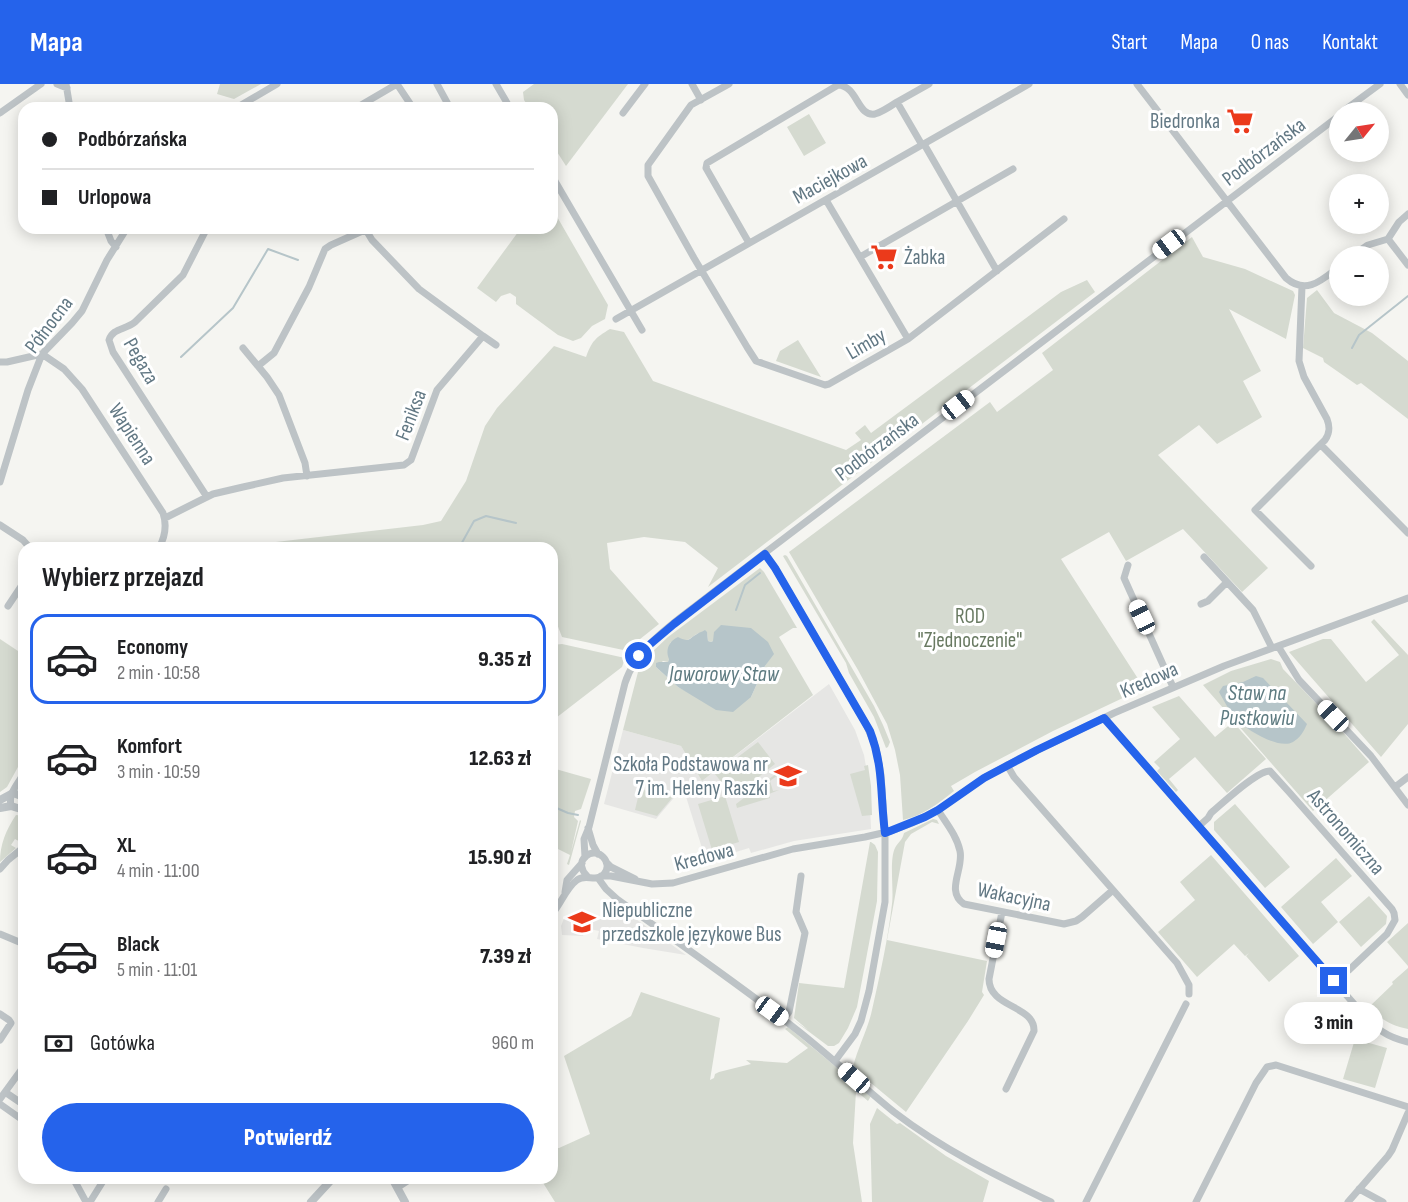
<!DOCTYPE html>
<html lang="pl">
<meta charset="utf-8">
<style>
body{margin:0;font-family:"Sofia Sans Condensed",sans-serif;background:#f6f6f6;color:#202124;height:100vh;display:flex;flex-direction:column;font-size:22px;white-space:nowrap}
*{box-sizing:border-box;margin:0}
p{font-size:20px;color:#757577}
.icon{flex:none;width:33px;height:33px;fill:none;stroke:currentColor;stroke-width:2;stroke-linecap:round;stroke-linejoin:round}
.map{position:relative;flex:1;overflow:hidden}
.sheet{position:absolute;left:18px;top:458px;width:540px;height:642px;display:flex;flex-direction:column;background:#fff;border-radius:18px;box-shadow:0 3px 15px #0003}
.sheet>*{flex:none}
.hud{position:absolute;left:18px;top:18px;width:540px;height:132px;border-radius:18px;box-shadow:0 3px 15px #0003;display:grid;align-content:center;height:132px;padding:0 24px;background:#fff}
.needle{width:39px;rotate:60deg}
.fabs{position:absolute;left:1329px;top:18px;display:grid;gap:12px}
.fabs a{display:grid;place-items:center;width:60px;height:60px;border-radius:50%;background:#fff;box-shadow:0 3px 15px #0003;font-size:30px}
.end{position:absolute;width:27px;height:27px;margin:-14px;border:8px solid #2563eb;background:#fff;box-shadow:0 0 0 3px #fff}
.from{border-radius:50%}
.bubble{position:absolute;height:42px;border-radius:21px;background:#fff;box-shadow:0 3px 15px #0003;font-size:20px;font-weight:800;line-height:42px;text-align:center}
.car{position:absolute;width:18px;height:36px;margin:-18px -9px;border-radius:8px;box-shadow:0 0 4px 2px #0007;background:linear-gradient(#fff 24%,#345 0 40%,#fff 0 76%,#345 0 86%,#fff 0)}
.hud b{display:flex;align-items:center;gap:21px;height:57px;font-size:22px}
.hud b+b{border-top:2px solid #e0e0e0}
.hud i{width:15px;height:15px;background:#202124}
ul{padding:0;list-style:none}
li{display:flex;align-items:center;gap:18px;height:90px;margin:0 12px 9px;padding:0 12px;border:3px solid transparent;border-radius:18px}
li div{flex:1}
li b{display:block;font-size:22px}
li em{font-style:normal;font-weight:800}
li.selected{border-color:#2563eb}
li>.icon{width:54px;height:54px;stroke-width:1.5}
h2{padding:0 24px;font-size:27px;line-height:72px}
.pay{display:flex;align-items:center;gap:15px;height:66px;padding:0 24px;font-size:22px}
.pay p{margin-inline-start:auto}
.primary-button{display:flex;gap:12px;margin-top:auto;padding:12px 24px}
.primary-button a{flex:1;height:69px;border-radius:36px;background:#2563eb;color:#fff;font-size:24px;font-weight:800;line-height:69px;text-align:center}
header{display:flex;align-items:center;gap:36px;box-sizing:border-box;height:84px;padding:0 30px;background:#2563eb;color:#fff}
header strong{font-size:28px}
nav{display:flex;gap:33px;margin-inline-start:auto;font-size:21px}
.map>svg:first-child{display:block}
.built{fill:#e6e6e4}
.green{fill:#d5dad0;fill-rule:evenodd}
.water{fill:#b6c5c9}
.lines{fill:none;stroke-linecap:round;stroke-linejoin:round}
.stream{stroke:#b6c5c9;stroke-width:2}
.minor{stroke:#bdc3c6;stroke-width:7}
.tertiary{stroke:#bdc3c6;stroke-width:8}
.route{stroke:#2563eb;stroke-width:8}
.labels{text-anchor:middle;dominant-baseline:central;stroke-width:6;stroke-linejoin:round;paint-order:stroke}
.poi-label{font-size:21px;fill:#627884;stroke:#fff;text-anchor:end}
.street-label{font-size:21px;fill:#627884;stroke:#fff}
.park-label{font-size:21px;fill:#697a62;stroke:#fff}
.water-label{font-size:22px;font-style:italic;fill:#5e7b81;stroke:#fff}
</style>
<header>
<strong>Mapa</strong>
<nav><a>Start</a><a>Mapa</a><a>O nas</a><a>Kontakt</a></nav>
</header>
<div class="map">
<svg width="1408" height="1118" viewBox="0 0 1408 1118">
<rect width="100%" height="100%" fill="#f5f5f1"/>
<!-- built -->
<path class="built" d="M829,600L855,646L864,671L869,700L871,745L794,757L751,769L749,764L706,777L683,703L656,735L604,720L623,646L681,662L702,697Z
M605,816L633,833L686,871L643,864L597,855L599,847L585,844L583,852L562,851L561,842L565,832L601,833Z"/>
<!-- green -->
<path class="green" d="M220,0H261L234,15L217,10Z
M534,0H628L566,82L552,60V24H529L524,16L523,8Z
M809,30L826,59L804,72L787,43Z
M552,124L608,221L605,235L592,242L581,254L573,257L558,251L516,220V213L510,209L501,212L496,218L477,204L521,144H552Z
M1192,153L1203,173L1245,185L1293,207L1295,211L1286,255L1229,225L1261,287L1243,297L1262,333L1217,360L1199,341L1158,371L1268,484L1242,508L1183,445L1126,477L1109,448L1061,475L1144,604L1053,647L975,688L951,702L954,707C939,719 922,732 903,736L900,691L895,666L887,640L858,586L789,468L990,318L997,328L1053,286L1042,269Z
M1087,196L1095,208L708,503L718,484L685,458L644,453L607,459L610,485L659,540L630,563L628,567L562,553L552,527V464L244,463L250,461L423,441L441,437L466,397L485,342L497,324L554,262L586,273C592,257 595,254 610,245L624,248L653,297L846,366L861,356L855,349L865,341L871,349L1061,208Z
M1317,206L1334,229L1372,249L1408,277V335L1361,299L1357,301L1324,278L1323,274L1303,264L1307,214Z
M798,256L821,293L776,277L780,267Z
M785,471L787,472L874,622L883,641L890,658L888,663L886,664L874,633L849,589L846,579L783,472Z
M760,484L764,488L797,544H793L779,553L813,611L702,697L681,662L623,646L638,588L651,569L668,553ZM700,549H707L708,557L711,558L713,557L773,570L765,582L751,613L695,612L678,603L656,583L663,577L668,578C671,572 667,565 671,558L682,555L684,557C691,556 694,550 700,549Z
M1374,535L1408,571V640L1381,673L1289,568L1323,555H1331L1366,598L1399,571L1371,538Z
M0,555L24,571V672L7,703L0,708Z
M562,560L625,574L622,583L552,637V561Z
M1271,575L1280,578L1283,585L1335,639L1369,678L1313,727L1203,601L1231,587Z
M1179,612L1215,653L1233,638L1266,675L1227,709L1195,673L1169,695L1178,706L1176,708L1157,687L1160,684L1154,678L1180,655L1152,623Z
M758,658L775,680L733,713L715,690Z
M868,681L871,702L872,731L862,732L850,690L865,686L864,682Z
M552,684L591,695L581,725L575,727L574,733L578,737L571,768L580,736L581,737L569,781L567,780L570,771L552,762Z
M777,689L778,691L770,697L773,707L779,706L769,710L770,714L737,724L736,720Z
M640,705L673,713L657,732L635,726Z
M725,712L739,758L712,766L698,720Z
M1235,720L1290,783L1265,804L1214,746V738Z
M16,731L24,732V760L15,755L11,761L16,764L0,778C0,760 6,746 16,731Z
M933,735L937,736L939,740L932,738L911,750L905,758L887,856L987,877L982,908L984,911L968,937L906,1028L860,990L853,985V983C858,963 868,945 872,926C880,891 888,855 892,820C894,806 889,776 895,764C898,758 902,757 904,749Z
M870,758H871L875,761L878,768L877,817L857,923L848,944L839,959L834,962H828L792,935L808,946L794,934L799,899L844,904Z
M1211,771L1299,872L1269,898L1246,872L1249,869L1245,872L1234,860L1197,893L1158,848L1195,816L1180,798Z
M1336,774L1352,792L1321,818L1338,838L1313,860L1281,823Z
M1369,812L1387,832L1386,840L1361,863L1339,838Z
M1408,839V882L1387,858Z
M1408,884V945C1392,942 1380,935 1369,923L1393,900L1392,898Z
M641,908L720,934L710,996L714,994L715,990L719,988L751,980L746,976L787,979L808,964L785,945L788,943L871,1012L868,1017L856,1007L853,1059L862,1118H555L540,1094H552V1064H559L590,1050L564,972L631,932Z
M1355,955L1387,964L1375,1004L1343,995Z
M877,1024L897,1040L900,1039L946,1072L989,1097L983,1118H872L870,1040Z"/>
<!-- water -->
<path class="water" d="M721,541L751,544L768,558L774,570L765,582L751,613L733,628L716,626L678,603L656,583V579L659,578H668L669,575C665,566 669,557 678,553C690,559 688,555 697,550C700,548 702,548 705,546L707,548L708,557L711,558L713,557L714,548Z
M1256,592L1263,594L1307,640C1304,647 1300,654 1293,658C1279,666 1247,646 1237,636C1230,628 1224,617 1219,608L1223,602L1243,598Z"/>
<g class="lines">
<!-- stream -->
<path class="stream" d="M1352,264L1359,251L1408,212
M181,273L233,224L268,165L298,176
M247,461L259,464
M459,464L474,437L486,432L516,439
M736,526L745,501L760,489
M552,722L568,729L578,731"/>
<!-- minor -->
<path class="minor" d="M57,0L67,4
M66,0L70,24
M397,0L413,24
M437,0L450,24
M496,0L510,24
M692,0L701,16
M729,0L691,21L648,81V92L694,174L747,263L756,277L825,301L829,300L908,255L1064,135
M1137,0L1286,194C1307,212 1323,195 1340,182
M1400,0L1408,11
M236,24L277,0
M356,24L397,0
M1342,28L1380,0
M0,29L41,0
M623,29L645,0
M924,60L997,187
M922,61L897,18L929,0
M552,92L642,246
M826,116L908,255
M106,144L111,157L116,163
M1388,155L1408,181
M749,159L706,84L707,79L838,1C858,2 857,33 875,30C882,28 891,22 897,18
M1352,172L1368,161L1388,155L1399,138L1408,130
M860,173L1013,85
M1302,202L1299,277L1304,293L1327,335C1330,343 1330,349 1325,356L1255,426L1311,482
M616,235L1029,0
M483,252L496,261
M243,264L267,293L279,311L305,379L307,392
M42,270L64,285L82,305L163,429C167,441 165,453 159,464
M0,278H7L42,270
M258,282L274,269L309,203L325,165L331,161L367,145
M1321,361L1408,449
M0,398L28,306L42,270L72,239L82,227L107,176L127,144
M207,413L113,268L109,256C113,244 125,246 135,238L183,191L207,144
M165,434L213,410L243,403L283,394L404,381L411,376L437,306L483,252L419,205L372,156L366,146
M0,441L23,456L30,464
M765,470L775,484L866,640L876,664L881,691L885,749V818L869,907L861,937L855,950L835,977
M1204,473L1253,526L1272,564
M1128,481L1124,494L1173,603
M1201,520L1208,517L1227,498
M8,522L24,498
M1278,562L1299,596L1371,672L1408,721
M1104,634L1362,929C1377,945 1386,953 1408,958
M1007,681L1014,693L1177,879L1189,901V910
M1395,703L1408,693
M11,722C8,709 18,700 24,689
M938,726C946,739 957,752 960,767C964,785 945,807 964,820L1064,840L1076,837L1082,833L1113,806
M1199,742L1208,734L1211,729C1222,720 1256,687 1270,687L1289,708L1392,825L1394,829L1395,836L1387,850L1349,886L1342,889L1334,897
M588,744L593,761L598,770
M585,773L584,755L589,743L625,599C637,560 684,532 715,507L1340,31
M607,779L611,783L635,795
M0,785L8,776L24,763
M601,792H611L652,800L673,799L793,765L865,753L891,747L912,739L938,726L984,694L1017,676L1114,629L1224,582L1408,514
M598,794L606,805L617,815C677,858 739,900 797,946C830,972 861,1001 894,1028C942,1065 997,1092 1051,1118
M565,808L567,796L582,779
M1002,828L989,895C989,924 1035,921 1034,947L1006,1005
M552,830C561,820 566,804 577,796C586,789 596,799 604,790C614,779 598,762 586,772C579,778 581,786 587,792
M0,850L24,860
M0,930L9,936L11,939L0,956
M783,935L789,928L805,849L796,828L801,792
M5,1008L24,1021
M0,1015L24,982
M0,1020L24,1037
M73,1094L86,1118
M208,1094L211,1095
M455,1094H456
M398,1103L412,1094
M1359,1105L1383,1118
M90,1118L105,1094
M158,1118L166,1105
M1086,1118L1186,920
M1196,1118L1256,999L1267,983L1276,981L1408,1023
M1348,1118L1388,1072L1392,1066L1408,1029"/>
<!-- tertiary -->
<path class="tertiary" d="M0,716L13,709L24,713
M0,724L11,722L24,726
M392,1094L405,1118
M311,1118L333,1094"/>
</g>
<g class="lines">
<!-- route -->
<path class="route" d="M639,572L648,562L674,540L765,470L775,484L870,647C884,684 880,712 885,749L925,733L938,726L984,694L1037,666L1104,634L1334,897"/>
</g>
<!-- icons -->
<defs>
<symbol id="supermarket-bare" viewBox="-9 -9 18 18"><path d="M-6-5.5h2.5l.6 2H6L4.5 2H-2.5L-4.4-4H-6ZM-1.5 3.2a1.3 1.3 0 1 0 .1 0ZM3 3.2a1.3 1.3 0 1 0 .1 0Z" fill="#eb3a1b" stroke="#fff" stroke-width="2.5" paint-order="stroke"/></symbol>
<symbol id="school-bare" viewBox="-9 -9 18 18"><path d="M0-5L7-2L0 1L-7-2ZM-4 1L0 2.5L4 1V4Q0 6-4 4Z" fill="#eb3a1b" stroke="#fff" stroke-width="2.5" paint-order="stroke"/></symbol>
</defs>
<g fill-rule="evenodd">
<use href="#supermarket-bare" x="1221" y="18" width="38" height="38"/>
<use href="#supermarket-bare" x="865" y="154" width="38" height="38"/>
<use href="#school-bare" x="769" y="673" width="38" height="38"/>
<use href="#school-bare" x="563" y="819" width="38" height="38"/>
</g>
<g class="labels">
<!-- poi labels -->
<g class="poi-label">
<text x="1220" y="37">Biedronka</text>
<text x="904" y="173" text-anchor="start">Żabka</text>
<text x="768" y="680">Szkoła Podstawowa nr<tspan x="768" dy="24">7 im. Heleny Raszki</tspan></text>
<text x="602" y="826" text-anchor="start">Niepubliczne<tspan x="602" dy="24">przedszkole językowe Bus</tspan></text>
</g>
<!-- street labels -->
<g class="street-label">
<text transform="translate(1264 68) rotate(-37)">Podbórzańska</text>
<text transform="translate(830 95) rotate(-29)">Maciejkowa</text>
<text transform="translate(49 241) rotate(-53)">Północna</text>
<text transform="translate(866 260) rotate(-30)">Limby</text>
<text transform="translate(141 277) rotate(60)">Pegaza</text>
<text transform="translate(411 331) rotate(-69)">Feniksa</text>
<text transform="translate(132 350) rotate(57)">Wapienna</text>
<text transform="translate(877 363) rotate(-37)">Podbórzańska</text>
<text transform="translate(1149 596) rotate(-24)">Kredowa</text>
<text transform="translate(1346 748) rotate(49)">Astronomiczna</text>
<text transform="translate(704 773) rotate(-15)">Kredowa</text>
<text transform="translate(1014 813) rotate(12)">Wakacyjna</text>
</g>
<!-- park labels -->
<g class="park-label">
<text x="970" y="532">ROD<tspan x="970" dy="24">"Zjednoczenie"</tspan></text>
</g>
<!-- water labels -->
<g class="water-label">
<text x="724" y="590">Jaworowy Staw</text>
<text x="1257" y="609">Staw na<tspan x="1257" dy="25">Pustkowiu</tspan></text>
</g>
</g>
</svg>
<div class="fabs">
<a><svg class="needle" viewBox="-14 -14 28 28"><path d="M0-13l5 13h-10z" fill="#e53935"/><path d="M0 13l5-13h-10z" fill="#757577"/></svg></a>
<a>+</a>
<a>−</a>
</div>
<i class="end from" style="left:639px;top:572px"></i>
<i class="end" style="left:1334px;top:897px"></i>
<div class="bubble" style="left:1284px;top:918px;width:99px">3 min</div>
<i class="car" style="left:1169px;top:160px;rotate:233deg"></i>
<i class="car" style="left:958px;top:321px;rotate:52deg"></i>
<i class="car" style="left:1142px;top:533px;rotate:335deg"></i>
<i class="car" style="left:1333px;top:632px;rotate:316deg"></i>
<i class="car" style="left:996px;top:856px;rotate:191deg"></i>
<i class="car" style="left:772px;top:927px;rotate:126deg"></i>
<i class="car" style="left:854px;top:994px;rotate:311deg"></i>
<div class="hud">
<b><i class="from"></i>Podbórzańska</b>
<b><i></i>Urlopowa</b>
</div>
<section class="sheet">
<h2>Wybierz przejazd</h2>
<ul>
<li class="selected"><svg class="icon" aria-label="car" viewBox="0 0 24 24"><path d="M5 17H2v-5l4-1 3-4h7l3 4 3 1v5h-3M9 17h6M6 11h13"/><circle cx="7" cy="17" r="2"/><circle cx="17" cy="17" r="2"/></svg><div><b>Economy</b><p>2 min · 10:58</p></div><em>9.35 zł</em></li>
<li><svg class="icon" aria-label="car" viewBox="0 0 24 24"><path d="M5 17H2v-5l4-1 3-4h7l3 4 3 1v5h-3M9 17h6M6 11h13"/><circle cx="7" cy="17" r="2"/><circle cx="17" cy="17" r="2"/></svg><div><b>Komfort</b><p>3 min · 10:59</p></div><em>12.63 zł</em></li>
<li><svg class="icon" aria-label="car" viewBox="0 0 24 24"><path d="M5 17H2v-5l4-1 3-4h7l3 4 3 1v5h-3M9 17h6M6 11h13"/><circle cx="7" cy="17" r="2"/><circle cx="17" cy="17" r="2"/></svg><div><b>XL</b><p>4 min · 11:00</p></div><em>15.90 zł</em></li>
<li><svg class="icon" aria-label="car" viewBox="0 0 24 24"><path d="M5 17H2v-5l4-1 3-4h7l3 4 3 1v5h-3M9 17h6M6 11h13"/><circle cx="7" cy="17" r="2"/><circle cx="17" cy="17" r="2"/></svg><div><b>Black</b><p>5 min · 11:01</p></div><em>7.39 zł</em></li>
</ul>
<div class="pay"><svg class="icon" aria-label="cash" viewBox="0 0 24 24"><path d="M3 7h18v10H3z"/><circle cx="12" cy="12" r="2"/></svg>Gotówka<p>960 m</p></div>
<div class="primary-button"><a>Potwierdź</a></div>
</section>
</div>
